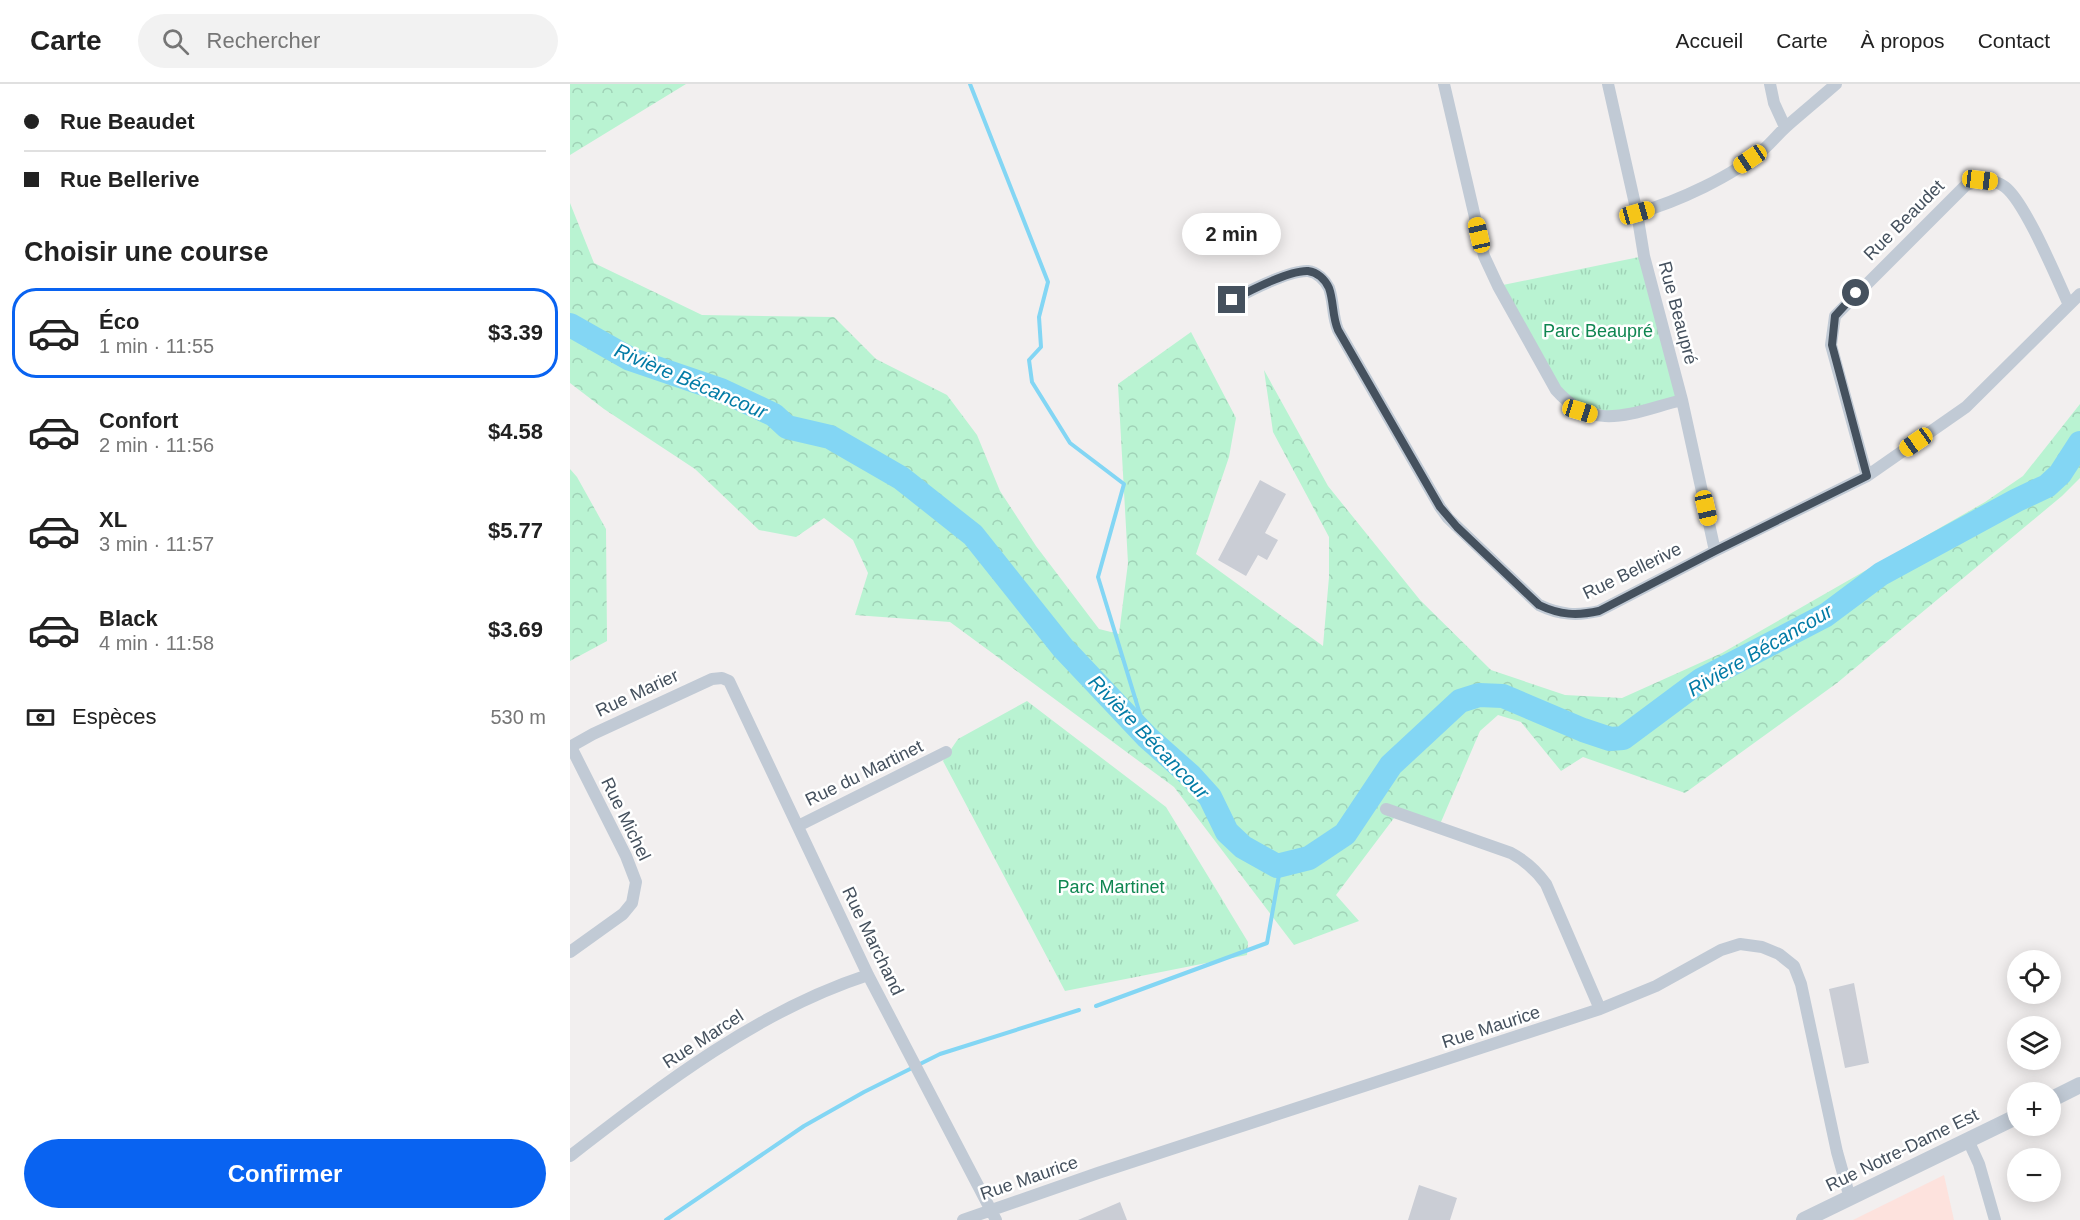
<!DOCTYPE html>
<html lang="fr">
<meta charset="utf-8">
<style>
body{margin:0;font-family:Helvetica,sans-serif;background:#f2f2f2;color:#222;height:100vh;display:flex;flex-direction:column;font-size:22px;white-space:nowrap}
*{box-sizing:border-box;margin:0}
p{font-size:20px;color:#767676}
.icon{flex:none;width:33px;height:33px;fill:none;stroke:currentColor;stroke-width:2;stroke-linecap:round;stroke-linejoin:round}
.map{position:relative;flex:1;overflow:hidden}
.drawer{display:flex;flex-direction:column;background:#fff;width:570px}
.drawer>*{flex:none}
.top-card{display:grid;align-content:center;height:132px;padding:0 24px;background:#fff}
.controls{position:absolute;left:1437px;top:866px;display:grid;gap:12px}
.controls a{display:grid;place-items:center;width:54px;height:54px;border-radius:50%;background:#fff;box-shadow:0 3px 15px #0003;font-size:30px}
.end{position:absolute;width:27px;height:27px;margin:-14px;border:8px solid #45515e;background:#fff;box-shadow:0 0 0 3px #fff}
.from{border-radius:50%}
.bubble{position:absolute;height:42px;border-radius:21px;background:#fff;box-shadow:0 3px 15px #0003;font-size:20px;font-weight:800;line-height:42px;text-align:center}
.car{position:absolute;width:18px;height:36px;margin:-18px -9px;border-radius:8px;box-shadow:0 0 4px 2px #0007;background:linear-gradient(#f5c518 24%,#345 0 40%,#f5c518 0 76%,#345 0 86%,#f5c518 0)}
.top-card b{display:flex;align-items:center;gap:21px;height:57px;font-size:22px}
.top-card b+b{border-top:2px solid #e0e0e0}
.top-card i{width:15px;height:15px;background:#222}
ul{padding:0;list-style:none}
li{display:flex;align-items:center;gap:18px;height:90px;margin:0 12px 9px;padding:0 12px;border:3px solid transparent;border-radius:24px}
li div{flex:1}
li b{display:block;font-size:22px}
li em{font-style:normal;font-weight:800}
li.selected{border-color:#0963f1}
li>.icon{width:54px;height:54px;stroke-width:1.5}
h2{padding:0 24px;font-size:27px;line-height:72px}
.pay{display:flex;align-items:center;gap:15px;height:66px;padding:0 24px;font-size:22px}
.pay p{margin-inline-start:auto}
.button{display:flex;gap:12px;margin-top:auto;padding:12px 24px}
.button a{flex:1;height:69px;border-radius:36px;background:#0963f1;color:#fff;font-size:24px;font-weight:800;line-height:69px;text-align:center}
header{display:flex;align-items:center;gap:36px;box-sizing:border-box;height:84px;padding:0 30px;background:#fff;border-bottom:2px solid #e0e0e0}
header strong{font-size:28px}
nav{display:flex;gap:33px;margin-inline-start:auto;font-size:21px}
.search{width:420px;height:54px;background:#f2f2f2;display:flex;align-items:center;gap:15px;box-sizing:border-box;padding:0 21px;border-radius:33px;color:#767676;font-size:22px}
main{display:flex;flex:1;min-height:0}
.map>svg:first-child{display:block}
.medical{fill:#fde2dd}
.forest{fill:url(#forest-crowns)}
.park{fill:url(#park-tufts)}
.lines{fill:none;stroke-linecap:round;stroke-linejoin:round}
.stream{stroke:#83d6f4;stroke-width:4}
.river{stroke:#83d6f4;stroke-width:24}
.building{fill:#cacdd5}
.minor{stroke:#c1cad5;stroke-width:12}
.tertiary{stroke:#c1cad5;stroke-width:16}
.route{stroke:#45515e;stroke-width:8}
.labels{text-anchor:middle;dominant-baseline:central;stroke-width:5;stroke-linejoin:round;paint-order:stroke}
.street-label{font-size:18px;fill:#45515e;stroke:#fff}
.park-label{font-size:18px;fill:#0f8651;stroke:#fff}
.water-label{font-size:20px;font-style:italic;fill:#027ba6;stroke:#fff}
</style>
<header>
<strong>Carte</strong>
<div class="search"><svg class="icon" aria-label="search" viewBox="0 0 24 24"><circle cx="10" cy="10" r="6"/><path d="M15 15l6 6"/></svg>Rechercher</div>
<nav><a>Accueil</a><a>Carte</a><a>À propos</a><a>Contact</a></nav>
</header>
<main>
<section class="drawer">
<div class="top-card">
<b><i class="from"></i>Rue Beaudet</b>
<b><i></i>Rue Bellerive</b>
</div>
<h2>Choisir une course</h2>
<ul>
<li class="selected"><svg class="icon" aria-label="car" viewBox="0 0 24 24"><path d="M5 17H2v-5l4-1 3-4h7l3 4 3 1v5h-3M9 17h6M6 11h13"/><circle cx="7" cy="17" r="2"/><circle cx="17" cy="17" r="2"/></svg><div><b>Éco</b><p>1 min · 11:55</p></div><em>$3.39</em></li>
<li><svg class="icon" aria-label="car" viewBox="0 0 24 24"><path d="M5 17H2v-5l4-1 3-4h7l3 4 3 1v5h-3M9 17h6M6 11h13"/><circle cx="7" cy="17" r="2"/><circle cx="17" cy="17" r="2"/></svg><div><b>Confort</b><p>2 min · 11:56</p></div><em>$4.58</em></li>
<li><svg class="icon" aria-label="car" viewBox="0 0 24 24"><path d="M5 17H2v-5l4-1 3-4h7l3 4 3 1v5h-3M9 17h6M6 11h13"/><circle cx="7" cy="17" r="2"/><circle cx="17" cy="17" r="2"/></svg><div><b>XL</b><p>3 min · 11:57</p></div><em>$5.77</em></li>
<li><svg class="icon" aria-label="car" viewBox="0 0 24 24"><path d="M5 17H2v-5l4-1 3-4h7l3 4 3 1v5h-3M9 17h6M6 11h13"/><circle cx="7" cy="17" r="2"/><circle cx="17" cy="17" r="2"/></svg><div><b>Black</b><p>4 min · 11:58</p></div><em>$3.69</em></li>
</ul>
<div class="pay"><svg class="icon" aria-label="cash" viewBox="0 0 24 24"><path d="M3 7h18v10H3z"/><circle cx="12" cy="12" r="2"/></svg>Espèces<p>530 m</p></div>
<div class="button"><a>Confirmer</a></div>
</section>
<div class="map">
<svg width="1510" height="1136" viewBox="0 0 1510 1136">
<defs>
<pattern id="forest-crowns" width="20" height="18" patternUnits="userSpaceOnUse" patternTransform="scale(1.5)"><rect width="20" height="18" fill="#b9f3d2"/><path d="M2 6a3 3 0 1 1 6 0M12 15a3 3 0 1 1 6 0" fill="none" stroke="#a0d2b7"/></pattern>
<pattern id="park-tufts" width="24" height="20" patternUnits="userSpaceOnUse" patternTransform="scale(1.5)"><rect width="24" height="20" fill="#b9f3d2"/><path d="M3 7l-1-3M5 7V3M7 7l1-3M15 17l-1-3M17 17v-4M19 17l1-3" fill="none" stroke="#a0d2b7"/></pattern>
</defs>
<rect width="100%" height="100%" fill="#f2efef"/>
<!-- medical -->
<path class="medical" d="M1374,1091L1384,1136H1283Z"/>
<!-- forest -->
<path class="forest" d="M0,0H116L0,71Z
M0,119L24,179L132,231L264,233L306,275L377,311L407,351L430,407L466,462L529,545L549,550L558,479L548,300L621,248L666,334L659,373L626,470L753,562L759,493V453L703,348L694,286L758,402L850,516L921,586L995,611L1052,614L1152,569L1415,418L1453,392L1510,320V394L1492,412L1267,599L1115,709L1013,673L991,687L951,638L928,631L910,647L868,745L827,730L766,811L789,837L724,861L604,703L380,538L285,531L298,489L283,456L254,434L226,453L189,446L125,385L34,325L0,299Z
M0,385L7,393L36,445L37,557L0,577Z"/>
<!-- park -->
<path class="park" d="M1074,172L1112,316L1052,331L996,317L928,202Z
M457,617L596,723L678,858L677,871L495,907L373,677L388,655Z"/>
<g class="lines">
<!-- stream -->
<path class="stream" d="M400,0L478,198L469,233L471,263L459,276L462,298L500,359L554,400L528,493L577,653
M526,922L697,859L709,791L707,782
M96,1136L234,1042L294,1008L370,970L509,926"/>
<!-- river -->
<path class="river" d="M0,241L60,275L151,306L204,331L217,343L260,353L331,394L403,451L493,564L577,653L621,692L640,713L657,748L673,763L707,782L739,774L775,750L821,681L890,617L909,611L933,612L1013,646L1040,655L1053,654L1131,596L1256,531L1311,490L1447,416L1477,402L1490,390L1510,359"/>
</g>
<!-- building -->
<path class="building" d="M690,396L716,410L695,449L708,456L697,476L688,471L676,492L648,476Z
M1284,899L1299,979L1275,984L1259,905Z
M849,1101L887,1114L880,1136H838Z
M550,1118L557,1136H508Z"/>
<g class="lines">
<!-- minor -->
<path class="minor" d="M874,0L914,172L928,202L986,306C1025,350 1063,328 1112,316
M1038,0L1067,129L1074,172L1112,316L1145,467
M1200,0L1204,19L1215,43
M1067,129C1107,118 1163,92 1194,65C1202,58 1209,49 1217,42C1233,28 1250,14 1266,0
M662,216C679,207 719,186 738,187C747,188 755,196 759,204C764,218 762,232 768,246L870,423L878,434L969,521C990,531 1007,532 1029,527L1145,467L1297,392L1396,323L1510,210
M1297,392L1261,261L1265,232L1396,101C1410,96 1423,94 1435,103C1455,118 1487,195 1499,221
M0,663L23,650L142,595L152,594L159,597L298,891L426,1136
M816,725L941,769C956,777 966,786 976,800L1030,925
M228,742L376,668
M0,868L53,830L62,819L66,798L56,772L1,663
M1398,1056L1409,1080L1425,1136
M0,1072C92,1001 187,927 298,891
M393,1136L528,1089L1030,925L1086,902L1151,866L1170,860L1192,863L1209,870L1224,882L1231,900L1267,1068L1280,1114"/>
<!-- tertiary -->
<path class="tertiary" d="M1480,1016L1510,1001
M1234,1136L1448,1032"/>
</g>
<g class="lines">
<!-- route -->
<path class="route" d="M662,216C679,207 719,186 738,187C747,188 755,195 759,204C764,218 762,232 768,246L870,423L887,443L969,521C990,531 1007,532 1029,527L1145,467L1297,392L1262,261L1265,232L1286,209"/>
</g>
<g class="labels">
<!-- street labels -->
<g class="street-label">
<text transform="translate(1334 136) rotate(-45)">Rue Beaudet</text>
<text transform="translate(1108 229) rotate(75)">Rue Beaupré</text>
<text transform="translate(1062 487) rotate(-26)">Rue Bellerive</text>
<text transform="translate(67 609) rotate(-25)">Rue Marier</text>
<text transform="translate(294 689) rotate(-26)">Rue du Martinet</text>
<text transform="translate(56 735) rotate(64)">Rue Michel</text>
<text transform="translate(303 857) rotate(64)">Rue Marchand</text>
<text transform="translate(921 943) rotate(-18)">Rue Maurice</text>
<text transform="translate(133 955) rotate(-33)">Rue Marcel</text>
<text transform="translate(1332 1066) rotate(-26)">Rue Notre-Dame Est</text>
<text transform="translate(459 1094) rotate(-19)">Rue Maurice</text>
</g>
<!-- park labels -->
<g class="park-label">
<text x="1028" y="247">Parc Beaupré</text>
<text x="541" y="803">Parc Martinet</text>
</g>
<!-- water labels -->
<g class="water-label">
<text transform="translate(121 297) rotate(23)">Rivière Bécancour</text>
<text transform="translate(1190 566) rotate(-30)">Rivière Bécancour</text>
<text transform="translate(579 653) rotate(46)">Rivière Bécancour</text>
</g>
</g>
</svg>
<div class="controls">
<a><svg class="icon" aria-label="locate" viewBox="0 0 24 24"><circle cx="12" cy="12" r="6"/><path d="M12 2v4M12 18v4M2 12h4M18 12h4"/></svg></a>
<a><svg class="icon" aria-label="layers" viewBox="0 0 24 24"><path d="M12 4l9 5-9 5-9-5zM3 14l9 5 9-5"/></svg></a>
<a>+</a>
<a>−</a>
</div>
<i class="end from" style="left:1286px;top:209px"></i>
<i class="end" style="left:662px;top:216px"></i>
<div class="bubble" style="left:612px;top:129px;width:99px">2 min</div>
<i class="car" style="left:1180px;top:75px;rotate:236deg"></i>
<i class="car" style="left:1410px;top:96px;rotate:97deg"></i>
<i class="car" style="left:1067px;top:129px;rotate:74deg"></i>
<i class="car" style="left:909px;top:151px;rotate:347deg"></i>
<i class="car" style="left:1010px;top:327px;rotate:107deg"></i>
<i class="car" style="left:1346px;top:358px;rotate:235deg"></i>
<i class="car" style="left:1136px;top:424px;rotate:167deg"></i>
</div>
</main>
